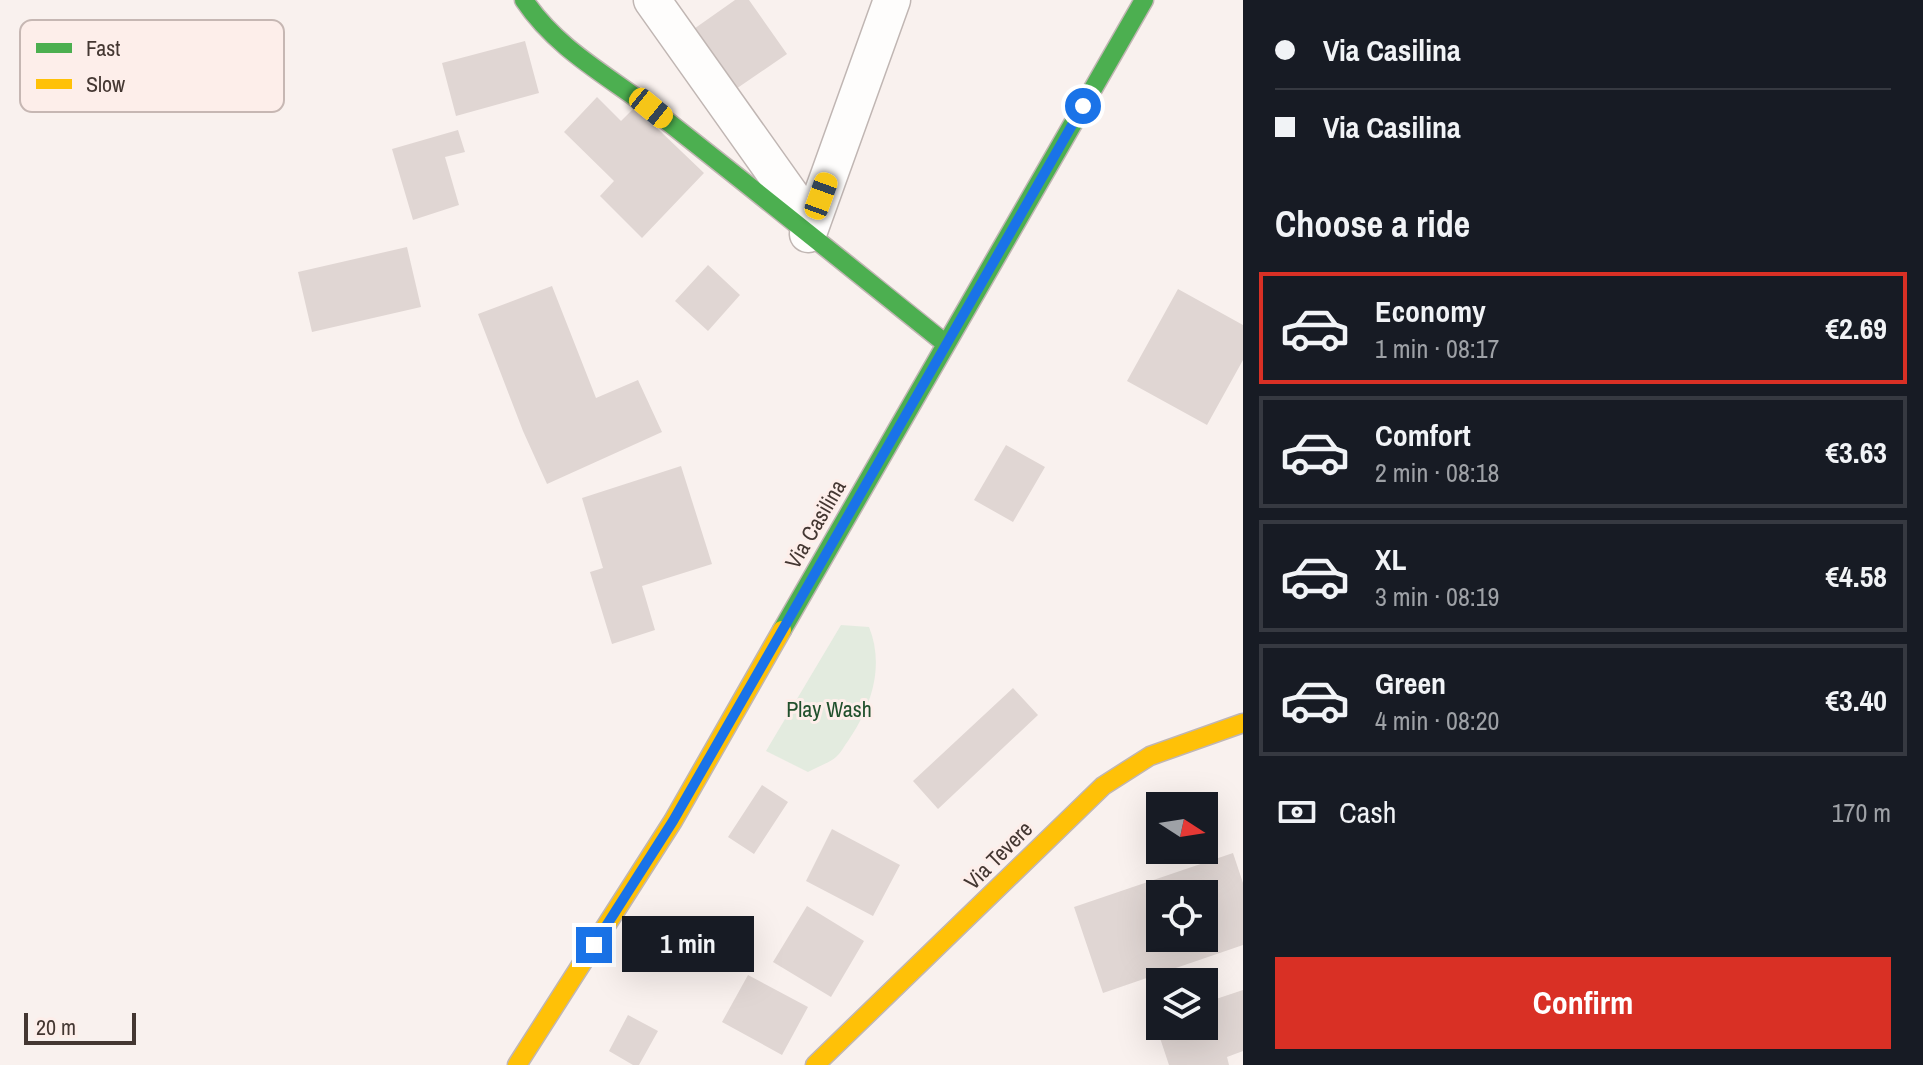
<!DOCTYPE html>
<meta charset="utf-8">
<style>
body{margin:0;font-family:"Archivo Narrow",sans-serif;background:#20242c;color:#f1f3f6;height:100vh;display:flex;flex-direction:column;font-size:30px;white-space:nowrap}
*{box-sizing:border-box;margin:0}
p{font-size:26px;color:#9ea1a6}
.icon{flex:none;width:44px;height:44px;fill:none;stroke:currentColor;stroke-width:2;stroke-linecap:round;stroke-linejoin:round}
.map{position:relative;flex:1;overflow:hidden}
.sheet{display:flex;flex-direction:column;background:#171b24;width:680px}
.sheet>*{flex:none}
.banner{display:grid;align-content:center;height:176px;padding:0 32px;background:#171b24}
.needle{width:52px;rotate:102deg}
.controls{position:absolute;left:1146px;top:792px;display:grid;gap:16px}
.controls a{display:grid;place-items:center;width:72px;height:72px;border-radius:0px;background:#171b24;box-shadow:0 8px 32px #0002;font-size:40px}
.scale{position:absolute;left:24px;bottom:20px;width:112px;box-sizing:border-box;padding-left:8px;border:4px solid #443732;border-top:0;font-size:22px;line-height:28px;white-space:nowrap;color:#443732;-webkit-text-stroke:6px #fdeeea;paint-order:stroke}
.end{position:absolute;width:36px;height:36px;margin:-18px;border:10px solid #1a73e8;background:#fff;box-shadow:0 0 0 4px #fff}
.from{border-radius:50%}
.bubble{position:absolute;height:56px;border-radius:0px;background:#171b24;box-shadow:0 8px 32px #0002;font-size:26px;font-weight:700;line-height:56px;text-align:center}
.car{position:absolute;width:24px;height:48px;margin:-24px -12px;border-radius:10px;box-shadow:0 0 6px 2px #0007;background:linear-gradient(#f5c518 24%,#345 0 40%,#f5c518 0 76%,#345 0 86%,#f5c518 0)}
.banner b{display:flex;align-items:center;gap:28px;height:76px;font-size:30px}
.banner b+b{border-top:2px solid #363941}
.banner i{width:20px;height:20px;background:#f1f3f6}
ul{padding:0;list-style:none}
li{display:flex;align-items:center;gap:24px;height:112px;margin:0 16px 12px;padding:0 16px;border:4px solid #363941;border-radius:0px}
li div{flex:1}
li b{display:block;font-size:30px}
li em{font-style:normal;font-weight:700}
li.selected{border-color:#d93025}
li>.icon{width:72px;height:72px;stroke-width:1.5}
h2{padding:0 32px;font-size:36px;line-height:96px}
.pay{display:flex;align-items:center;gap:20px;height:88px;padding:0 32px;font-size:30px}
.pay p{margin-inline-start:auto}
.cta{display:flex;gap:16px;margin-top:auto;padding:16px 32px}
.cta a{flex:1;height:92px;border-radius:0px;background:#d93025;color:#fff;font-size:32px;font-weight:700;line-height:92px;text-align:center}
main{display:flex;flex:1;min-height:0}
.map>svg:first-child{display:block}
.green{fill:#e3ebdf}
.building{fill:#e0d6d3;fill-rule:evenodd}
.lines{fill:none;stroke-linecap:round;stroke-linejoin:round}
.street-casing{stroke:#c0b6b3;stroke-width:39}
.fast-casing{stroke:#c0b6b3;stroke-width:21}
.slow-casing{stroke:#c0b6b3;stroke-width:21}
.street{stroke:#fefdfc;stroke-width:36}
.fast{stroke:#4caf50;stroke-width:18}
.slow{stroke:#ffc107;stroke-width:18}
.route{stroke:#1a73e8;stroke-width:10}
.labels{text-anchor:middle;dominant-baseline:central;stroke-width:6;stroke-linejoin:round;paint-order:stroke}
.street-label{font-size:22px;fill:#443732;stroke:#fdeeea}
.park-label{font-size:22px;fill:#21502c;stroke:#fdeeea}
.key{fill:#fdeeea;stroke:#c6b7b3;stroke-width:2}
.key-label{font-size:22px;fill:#443732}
</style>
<main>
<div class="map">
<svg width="1243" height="1065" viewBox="0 0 1243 1065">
<rect width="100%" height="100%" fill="#f9f1ee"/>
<!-- green -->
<path class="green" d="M841,625L869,627C885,666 871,708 848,741C844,746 841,753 836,757C829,763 817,767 808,772L766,751Z"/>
<!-- building -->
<path class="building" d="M735,0H749L787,54L733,91L691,31Z
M525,41L539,93L456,116L442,63Z
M597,97L621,121L635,107L704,173L642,238L600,196L614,181L564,132Z
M458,130L465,152L445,157L459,205L413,220L392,149Z
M407,247L421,307L312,332L298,272Z
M708,265L740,295L708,331L675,301Z
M552,286L596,398L638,380L662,432L547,484L523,431L478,314Z
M1178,289L1243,325V360L1207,425L1127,381Z
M1006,445L1045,467L1013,522L974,500Z
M681,466L712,564L642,586L655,630L612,644L590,572L603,568L582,498Z
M1013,688L1038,715L938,809L913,781Z
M762,785L788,802L754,854L728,837Z
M832,829L900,865L873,916L806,881Z
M1233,853L1243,883V945L1103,993L1074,907ZM1160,894H1204V938H1160Z
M807,906L864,941L831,997L773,962Z
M748,975L808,1007L782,1055L722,1022Z
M1243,990V1051L1227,1057L1229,1065H1169L1154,1020L1160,1018V1026H1204V1003Z
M628,1015L658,1031L639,1065H633L609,1051Z"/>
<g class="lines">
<defs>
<path id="street" d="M652,0L811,224
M808,234L892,0"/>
<path id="fast" d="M524,0C558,51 611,77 658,114C755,190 850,267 946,344
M782,630L1144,0"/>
<path id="slow" d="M517,1065L673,821L782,630
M815,1065L1103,786L1150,756L1243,723"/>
</defs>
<!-- street casing -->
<use href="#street" class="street-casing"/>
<!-- fast casing -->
<use href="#fast" class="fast-casing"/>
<!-- slow casing -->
<use href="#slow" class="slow-casing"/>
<!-- street -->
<use href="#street" class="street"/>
<!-- fast -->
<use href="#fast" class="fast"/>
<!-- slow -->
<use href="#slow" class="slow"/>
</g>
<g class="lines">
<!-- route -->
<path class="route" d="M594,945L673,821L1083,106"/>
</g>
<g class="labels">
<!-- street labels -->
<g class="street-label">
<text transform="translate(815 524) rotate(-60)">Via Casilina</text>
<text transform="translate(998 855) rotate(-45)">Via Tevere</text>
</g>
<!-- park labels -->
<g class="park-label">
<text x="829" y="709">Play Wash</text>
</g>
</g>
<!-- legend -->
<rect x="20" y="20" width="264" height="92" rx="12" class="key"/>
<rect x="36" y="43" width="36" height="10" fill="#4caf50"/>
<rect x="36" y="79" width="36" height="10" fill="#ffc107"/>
<g class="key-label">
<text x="86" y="56">Fast</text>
<text x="86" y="92">Slow</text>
</g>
</svg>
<div class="controls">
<a><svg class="needle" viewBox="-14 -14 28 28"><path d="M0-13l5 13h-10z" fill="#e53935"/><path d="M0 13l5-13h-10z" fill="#9ea1a6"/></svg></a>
<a><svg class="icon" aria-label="locate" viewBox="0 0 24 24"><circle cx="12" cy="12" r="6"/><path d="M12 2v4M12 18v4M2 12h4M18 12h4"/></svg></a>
<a><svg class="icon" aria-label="layers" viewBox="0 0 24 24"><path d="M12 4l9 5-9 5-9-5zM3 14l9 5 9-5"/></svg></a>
</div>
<div class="scale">20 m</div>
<i class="end from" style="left:1083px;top:106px"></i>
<i class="end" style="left:594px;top:945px"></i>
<div class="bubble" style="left:622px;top:916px;width:132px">1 min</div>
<i class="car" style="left:651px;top:108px;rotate:129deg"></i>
<i class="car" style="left:821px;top:196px;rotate:20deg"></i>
</div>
<section class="sheet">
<div class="banner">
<b><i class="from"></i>Via Casilina</b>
<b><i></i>Via Casilina</b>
</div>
<h2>Choose a ride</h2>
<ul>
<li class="selected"><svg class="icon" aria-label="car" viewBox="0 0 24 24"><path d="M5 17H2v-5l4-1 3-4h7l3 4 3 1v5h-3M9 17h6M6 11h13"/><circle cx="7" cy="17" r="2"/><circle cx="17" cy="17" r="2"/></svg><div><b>Economy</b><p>1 min · 08:17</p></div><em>€2.69</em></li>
<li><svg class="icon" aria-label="car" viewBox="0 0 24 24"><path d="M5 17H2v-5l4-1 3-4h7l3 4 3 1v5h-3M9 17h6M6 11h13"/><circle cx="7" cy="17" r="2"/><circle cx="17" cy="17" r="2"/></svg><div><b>Comfort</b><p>2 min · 08:18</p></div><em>€3.63</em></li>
<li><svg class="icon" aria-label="car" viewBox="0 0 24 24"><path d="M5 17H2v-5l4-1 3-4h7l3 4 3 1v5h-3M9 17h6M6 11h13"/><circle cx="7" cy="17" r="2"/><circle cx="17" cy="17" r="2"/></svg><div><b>XL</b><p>3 min · 08:19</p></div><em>€4.58</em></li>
<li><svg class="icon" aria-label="car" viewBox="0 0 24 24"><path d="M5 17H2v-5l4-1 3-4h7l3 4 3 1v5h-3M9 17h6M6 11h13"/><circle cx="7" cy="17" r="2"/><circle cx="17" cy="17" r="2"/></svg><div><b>Green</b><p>4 min · 08:20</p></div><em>€3.40</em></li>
</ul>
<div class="pay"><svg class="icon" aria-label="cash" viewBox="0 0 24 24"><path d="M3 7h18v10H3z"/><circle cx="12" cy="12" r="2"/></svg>Cash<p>170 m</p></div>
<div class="cta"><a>Confirm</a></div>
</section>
</main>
